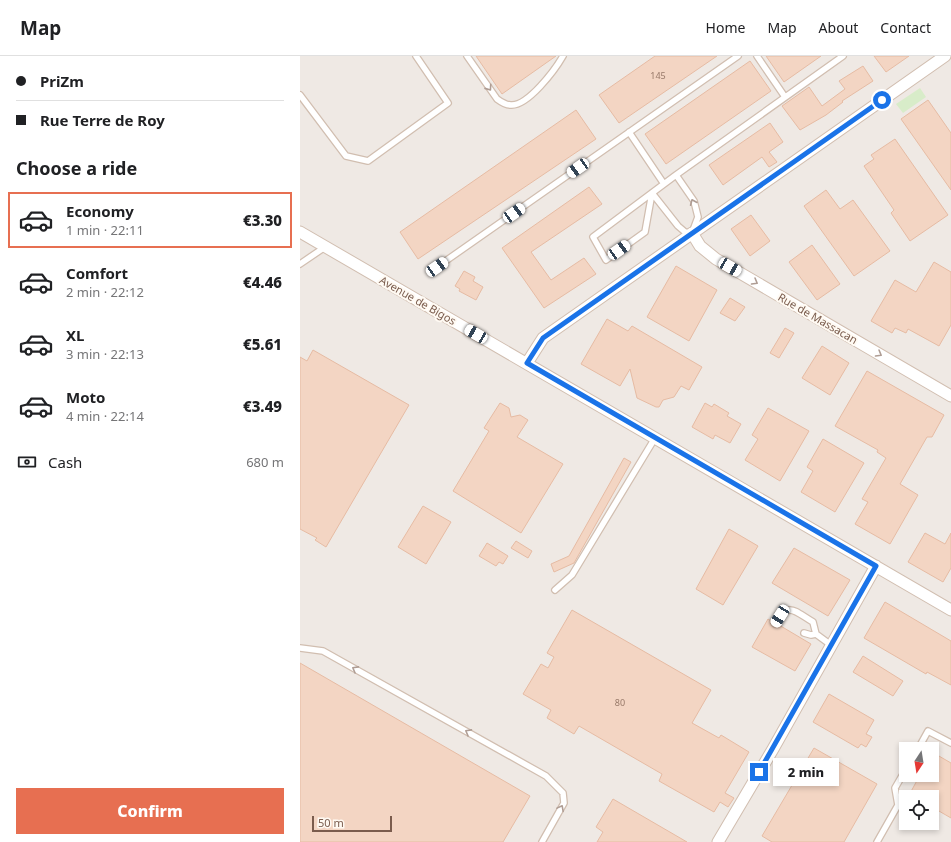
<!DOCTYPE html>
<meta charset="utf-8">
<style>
body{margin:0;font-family:"Noto Sans",sans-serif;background:#f2f2f2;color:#202124;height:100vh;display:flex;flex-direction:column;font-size:15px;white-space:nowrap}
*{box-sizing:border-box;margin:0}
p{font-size:13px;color:#757577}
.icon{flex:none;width:22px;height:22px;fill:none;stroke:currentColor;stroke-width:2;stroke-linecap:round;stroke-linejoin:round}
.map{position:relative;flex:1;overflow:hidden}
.details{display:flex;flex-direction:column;background:#fff;width:300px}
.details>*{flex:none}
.guide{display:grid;align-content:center;height:88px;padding:0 16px;background:#fff}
.needle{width:26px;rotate:192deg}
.buttons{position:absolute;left:599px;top:686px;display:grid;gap:8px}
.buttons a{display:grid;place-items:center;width:40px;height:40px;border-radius:0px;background:#fff;box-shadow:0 2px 6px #0003;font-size:20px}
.scale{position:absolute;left:12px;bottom:10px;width:80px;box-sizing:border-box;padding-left:4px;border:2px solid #7a5c4d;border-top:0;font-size:11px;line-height:14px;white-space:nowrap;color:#7a5c4d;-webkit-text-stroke:3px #fffaf3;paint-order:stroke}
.end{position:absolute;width:18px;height:18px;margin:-9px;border:5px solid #1a73e8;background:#fff;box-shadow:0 0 0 2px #fff}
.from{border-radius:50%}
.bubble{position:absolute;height:28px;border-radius:0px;background:#fff;box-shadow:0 2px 6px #0003;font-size:13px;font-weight:800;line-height:28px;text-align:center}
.car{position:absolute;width:12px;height:24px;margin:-12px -6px;border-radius:5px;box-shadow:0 0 3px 1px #0007;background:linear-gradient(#fff 24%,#345 0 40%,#fff 0 76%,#345 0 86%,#fff 0)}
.guide b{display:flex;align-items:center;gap:14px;height:38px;font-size:15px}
.guide b+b{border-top:1px solid #e0e0e0}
.guide i{width:10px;height:10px;background:#202124}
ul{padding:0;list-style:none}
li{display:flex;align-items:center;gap:12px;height:56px;margin:0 8px 6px;padding:0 8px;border:2px solid transparent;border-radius:0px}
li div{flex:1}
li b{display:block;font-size:15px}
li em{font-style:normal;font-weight:800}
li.on{border-color:#e76f51}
li>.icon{width:36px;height:36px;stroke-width:1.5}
h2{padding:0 16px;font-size:18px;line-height:48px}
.pay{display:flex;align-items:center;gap:10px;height:44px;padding:0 16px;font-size:15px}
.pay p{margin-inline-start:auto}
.button{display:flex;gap:8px;margin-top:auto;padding:8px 16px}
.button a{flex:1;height:46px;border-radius:0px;background:#e76f51;color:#fff;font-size:16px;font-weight:800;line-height:46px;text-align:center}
header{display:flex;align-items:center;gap:24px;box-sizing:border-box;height:56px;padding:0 20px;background:#fff;border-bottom:1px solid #e0e0e0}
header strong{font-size:19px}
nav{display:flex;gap:22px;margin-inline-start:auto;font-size:14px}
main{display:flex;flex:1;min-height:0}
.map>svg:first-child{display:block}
.industrial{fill:#efe9e4;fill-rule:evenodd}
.green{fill:#d8ecc9}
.building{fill:#f3d5c3;stroke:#e6bba3}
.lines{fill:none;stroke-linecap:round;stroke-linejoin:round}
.lane-casing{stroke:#d1beb0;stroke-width:8}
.street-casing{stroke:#d1beb0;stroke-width:13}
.lane{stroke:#fff;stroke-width:5.5}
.street{stroke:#fff;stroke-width:11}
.oneway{stroke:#af9d94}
.route{stroke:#1a73e8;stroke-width:5}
.labels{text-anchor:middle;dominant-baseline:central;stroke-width:4;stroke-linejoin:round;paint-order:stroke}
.number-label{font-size:9px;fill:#987a6a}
.street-label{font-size:11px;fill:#7a5c4d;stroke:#fffaf3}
</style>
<header>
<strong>Map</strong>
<nav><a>Home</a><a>Map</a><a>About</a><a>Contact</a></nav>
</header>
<main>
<section class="details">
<div class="guide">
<b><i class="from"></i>PriZm</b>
<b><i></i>Rue Terre de Roy</b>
</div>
<h2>Choose a ride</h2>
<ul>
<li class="on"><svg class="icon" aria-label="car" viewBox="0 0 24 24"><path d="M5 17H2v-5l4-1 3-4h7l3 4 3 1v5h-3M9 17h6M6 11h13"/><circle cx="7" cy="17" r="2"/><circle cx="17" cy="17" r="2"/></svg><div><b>Economy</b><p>1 min · 22:11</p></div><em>€3.30</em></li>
<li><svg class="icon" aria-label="car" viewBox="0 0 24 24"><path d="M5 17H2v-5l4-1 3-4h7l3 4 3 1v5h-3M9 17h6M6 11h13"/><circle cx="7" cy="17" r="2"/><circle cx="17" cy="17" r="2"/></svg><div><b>Comfort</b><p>2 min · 22:12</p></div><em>€4.46</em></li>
<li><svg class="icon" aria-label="car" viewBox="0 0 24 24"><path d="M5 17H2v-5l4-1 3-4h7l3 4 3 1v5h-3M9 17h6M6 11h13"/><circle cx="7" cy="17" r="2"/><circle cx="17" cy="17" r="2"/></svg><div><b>XL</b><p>3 min · 22:13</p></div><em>€5.61</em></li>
<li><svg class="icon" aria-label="car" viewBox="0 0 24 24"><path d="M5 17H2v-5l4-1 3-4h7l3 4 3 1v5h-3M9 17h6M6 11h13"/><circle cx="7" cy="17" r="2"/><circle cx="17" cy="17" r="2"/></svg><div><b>Moto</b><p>4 min · 22:14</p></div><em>€3.49</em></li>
</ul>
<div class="pay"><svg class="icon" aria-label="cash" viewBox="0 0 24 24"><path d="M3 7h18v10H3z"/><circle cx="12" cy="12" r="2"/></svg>Cash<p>680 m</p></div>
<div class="button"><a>Confirm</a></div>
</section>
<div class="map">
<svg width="651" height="786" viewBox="0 0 651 786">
<rect width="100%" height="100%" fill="#fdf6ec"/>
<!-- industrial -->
<path class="industrial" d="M0,0H651V786H0ZM606,693H632V719H606ZM606,741H632V767H606Z"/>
<!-- green -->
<path class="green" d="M620,32L626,41L603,57L596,48Z"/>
<!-- building -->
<path class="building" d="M176,0H256L202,38Z
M355,0H417L319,67L299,39Z
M466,0H521L484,26Z
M574,0H609L586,16Z
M450,5L471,35L366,108L345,78Z
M563,10L573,25L542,45L543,46L526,59L500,74L482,50L509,31L522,50L545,33L539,25Z
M628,44L651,77V134L601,63Z
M276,54L296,83L118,203L100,176Z
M470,67L483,86L469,96L477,106L469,111L462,101L423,129L409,109Z
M595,83L648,159L610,185L591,157L594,154L564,110L574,103L571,99Z
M289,131L302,148L231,196L251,224L284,202L296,218L244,252L202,192Z
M526,134L540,153L553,144L590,195L554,220L504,150Z
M451,159L470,185L450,200L431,173Z
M512,189L540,228L517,244L489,206Z
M634,206L651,216V269L639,290L608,273L606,277L595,272L592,277L571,265L595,224L616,236Z
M376,210L417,234L389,285L347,261Z
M164,215L175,221L173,225L183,231L176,244L159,235L160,233L155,230Z
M430,242L445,251L435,265L420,257Z
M307,263L328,275L332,270L402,311L389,334L381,330L374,341L363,344L359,351H356L337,342L330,313L320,330L281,308Z
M485,272L494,277L479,302L470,297Z
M522,290L549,307L530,339L502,322Z
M13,294L109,349L26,491L15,484L17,482L0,473V301L7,305Z
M567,315L644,359L632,381H627L600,428L618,439L590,488L555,468L568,446L562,443L586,402L577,396L578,394L535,370Z
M200,347L209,352L211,361L220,359L228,364L217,381L263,408L221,477L153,435L189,375L184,372Z
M405,347L412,351L414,348L429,357L427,360L441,368L430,387L415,379L413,383L392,371Z
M468,352L509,375L480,425L445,404L458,383L452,379Z
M523,383L564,407L535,456L501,436L513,415L507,411Z
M324,402L331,406L274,507L254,516L251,508L269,500Z
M123,450L151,466L126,508L98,491Z
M429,473L458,490L423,549L396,533Z
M625,477L645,488L651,477V512L643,526L608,506Z
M216,485L232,495L228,502L211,492Z
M187,487L208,500L203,508L199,506L196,510L179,500Z
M494,492L550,524L528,560L472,527Z
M585,546L651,585V629L627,616L626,618L564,582Z
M272,554L411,634L392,667L419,682L421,679L449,696L425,737L434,742L428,751L420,746L414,756L359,725L362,718L279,670L274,678L247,662L251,654L223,638L241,608L248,612L254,601L247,597Z
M468,563L471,565V568L473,571H476L479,569L511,588L495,615L452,591Z
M563,600L603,625L593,640L553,616Z
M0,607L230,740L203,786H0Z
M529,638L574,664L566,678L572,681L566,691L561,688L558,692L513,666Z
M514,692L577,728L544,786H472L462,780Z
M632,696L651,707V762L632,751V741H608L620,719H632Z
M313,743L387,786H297L303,776L296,771Z"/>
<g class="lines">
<defs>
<path id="lane" d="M167,0L197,43C201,46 205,49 211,49C228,50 255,14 263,0
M457,0L485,41
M0,39L46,100L68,105L148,47L116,0
M329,76L364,128
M352,137L345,176L306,204L293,181L376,119L543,0
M352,137L378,170L385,176L392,177L398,161L394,145L376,119
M0,208L25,191
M137,211L438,0
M255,534L272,519L355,382
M475,567C489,545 494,555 513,566L516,578L531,589
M504,577L511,579L516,578
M0,592L23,595L246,720L263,737L264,747L242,786
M618,693L628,675L651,687
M577,786L598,749L595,732L606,713"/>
<path id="street" d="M0,176L651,554
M392,177L400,190L416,203L651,340
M227,307L243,282L645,0
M418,786L473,693L576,510"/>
</defs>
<!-- lane casing -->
<use href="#lane" class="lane-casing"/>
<!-- street casing -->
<use href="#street" class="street-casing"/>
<!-- lane -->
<use href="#lane" class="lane"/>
<!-- street -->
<use href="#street" class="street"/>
</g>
<!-- one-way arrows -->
<defs><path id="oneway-chevron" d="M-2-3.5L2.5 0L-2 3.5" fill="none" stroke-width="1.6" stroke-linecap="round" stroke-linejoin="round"/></defs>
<g class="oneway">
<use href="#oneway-chevron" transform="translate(189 32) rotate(55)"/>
<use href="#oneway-chevron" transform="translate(393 146) rotate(-113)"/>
<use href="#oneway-chevron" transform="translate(455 226) rotate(30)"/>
<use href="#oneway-chevron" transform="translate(579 298) rotate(30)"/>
<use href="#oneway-chevron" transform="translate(55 613) rotate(-151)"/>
<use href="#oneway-chevron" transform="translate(168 676) rotate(-151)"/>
<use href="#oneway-chevron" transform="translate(261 752) rotate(-62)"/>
</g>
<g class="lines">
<!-- route -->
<path class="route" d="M459,716L576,510L227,307L243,282L582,44"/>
</g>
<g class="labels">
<!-- number labels -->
<g class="number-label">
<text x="358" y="19">145</text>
<text x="320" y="646">80</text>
</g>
<!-- street labels -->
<g class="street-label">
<text transform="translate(118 244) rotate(30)">Avenue de Bigos</text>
<text transform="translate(518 262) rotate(30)">Rue de Massacan</text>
</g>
</g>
</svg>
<div class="buttons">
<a><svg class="needle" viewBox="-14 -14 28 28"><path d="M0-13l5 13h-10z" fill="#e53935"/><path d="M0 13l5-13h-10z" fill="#757577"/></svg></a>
<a><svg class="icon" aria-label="locate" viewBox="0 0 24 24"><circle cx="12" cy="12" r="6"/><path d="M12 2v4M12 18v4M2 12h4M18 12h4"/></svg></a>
</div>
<div class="scale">50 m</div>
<i class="end from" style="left:582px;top:44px"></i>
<i class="end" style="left:459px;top:716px"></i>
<div class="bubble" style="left:473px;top:702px;width:66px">2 min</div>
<i class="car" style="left:278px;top:112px;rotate:235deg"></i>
<i class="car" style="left:214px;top:157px;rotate:55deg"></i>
<i class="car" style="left:319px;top:194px;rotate:55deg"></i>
<i class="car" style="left:137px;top:211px;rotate:55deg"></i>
<i class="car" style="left:430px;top:211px;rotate:120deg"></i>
<i class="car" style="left:176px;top:278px;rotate:300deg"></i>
<i class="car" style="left:480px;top:560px;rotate:212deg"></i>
</div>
</main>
